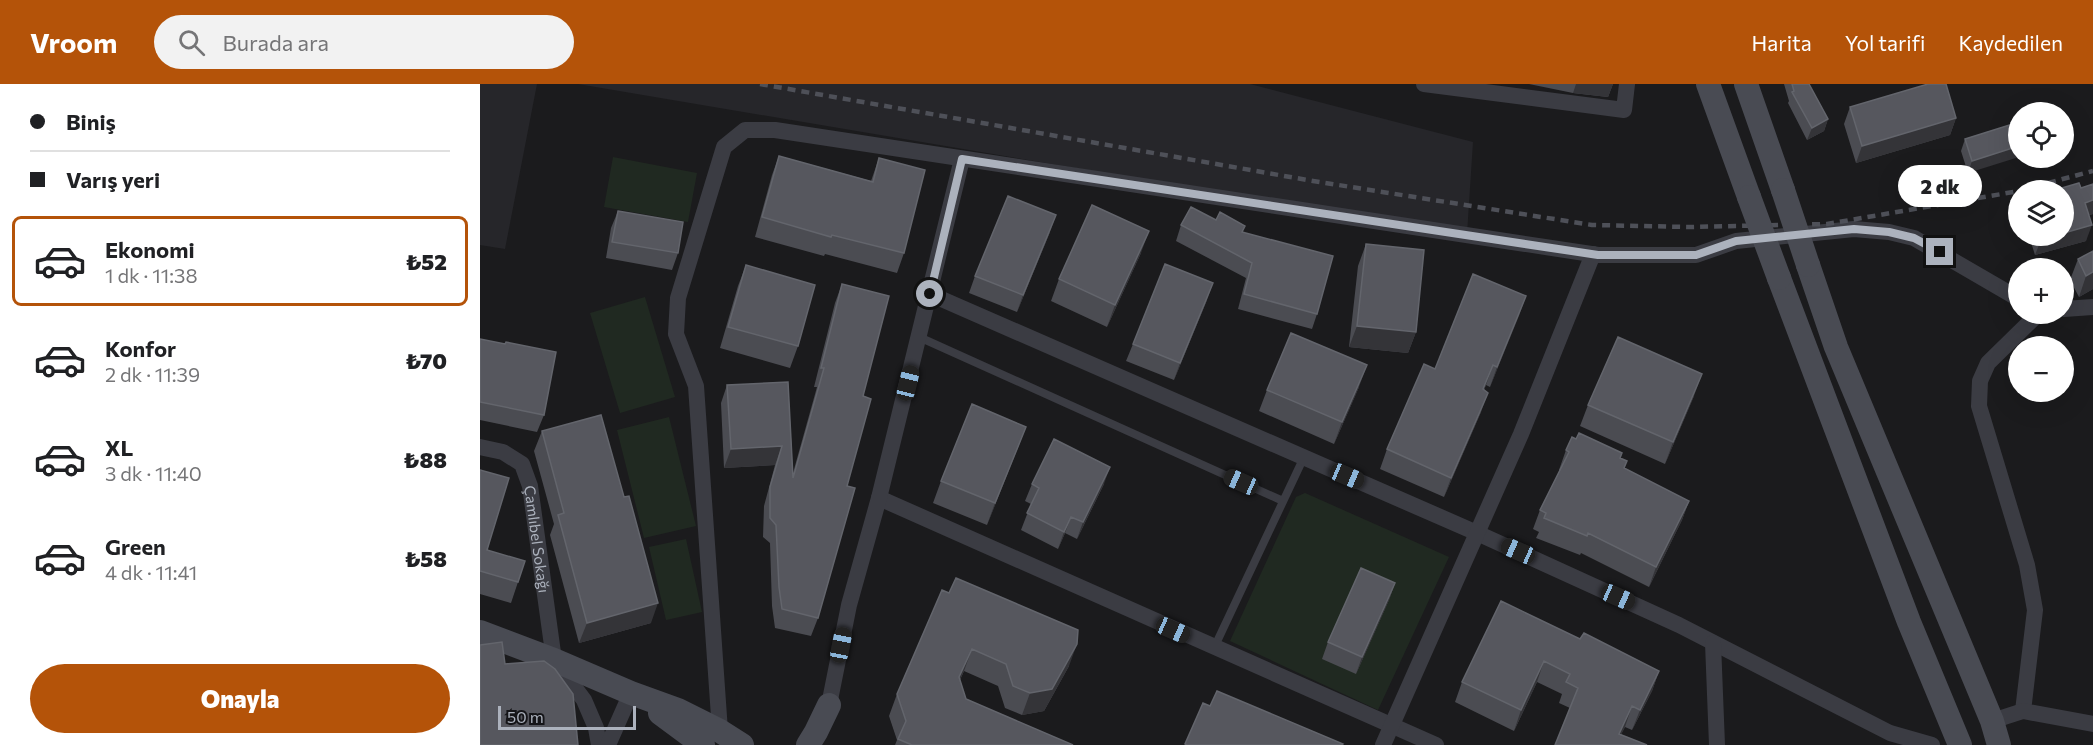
<!DOCTYPE html>
<html lang="tr">
<meta charset="utf-8">
<style>
body{margin:0;font-family:Commissioner,sans-serif;background:#f2f2f2;color:#202124;height:100vh;display:flex;flex-direction:column;font-size:22px;white-space:nowrap}
*{box-sizing:border-box;margin:0}
p{font-size:20px;color:#757577}
.icon{flex:none;width:33px;height:33px;fill:none;stroke:currentColor;stroke-width:2;stroke-linecap:round;stroke-linejoin:round}
.map{position:relative;flex:1;overflow:hidden}
.details{display:flex;flex-direction:column;background:#fff;width:480px}
.details>*{flex:none}
.guide{display:grid;align-content:center;height:132px;padding:0 30px;background:#fff}
.fabs{position:absolute;left:1528px;top:18px;display:grid;gap:12px}
.fabs a{display:grid;place-items:center;width:66px;height:66px;border-radius:50%;background:#fff;box-shadow:0 6px 24px #0002;font-size:30px}
.scale{position:absolute;left:18px;bottom:15px;width:138px;box-sizing:border-box;padding-left:6px;border:3px solid #acb2bd;border-top:0;font-size:16px;line-height:21px;white-space:nowrap;color:#acb2bd;-webkit-text-stroke:4px #151518;paint-order:stroke}
.end{position:absolute;width:27px;height:27px;margin:-14px;border:8px solid #acb2bd;background:#111;box-shadow:0 0 0 3px #111}
.from{border-radius:50%}
.bubble{position:absolute;height:42px;border-radius:21px;background:#fff;box-shadow:0 6px 24px #0002;font-size:20px;font-weight:800;line-height:42px;text-align:center}
.car{position:absolute;width:18px;height:36px;margin:-18px -9px;border-radius:8px;box-shadow:0 0 4px 2px #0007;background:linear-gradient(#222 24%,#8ab4d8 0 40%,#222 0 76%,#8ab4d8 0 86%,#222 0)}
.guide b{display:flex;align-items:center;gap:21px;height:57px;font-size:22px}
.guide b+b{border-top:2px solid #e0e0e0}
.guide i{width:15px;height:15px;background:#202124}
ul{padding:0;list-style:none}
li{display:flex;align-items:center;gap:18px;height:90px;margin:0 12px 9px;padding:0 18px;border:3px solid transparent;border-radius:9px}
li div{flex:1}
li b{display:block;font-size:22px}
li em{font-style:normal;font-weight:800}
li.active{border-color:#b45309}
li>.icon{width:54px;height:54px;stroke-width:1.5}
.action{display:flex;gap:12px;margin-top:auto;padding:12px 30px}
.action a{flex:1;height:69px;border-radius:36px;background:#b45309;color:#fff;font-size:24px;font-weight:800;line-height:69px;text-align:center}
header{display:flex;align-items:center;gap:36px;box-sizing:border-box;height:84px;padding:0 30px;background:#b45309;color:#fff}
header strong{font-size:28px}
nav{display:flex;gap:33px;margin-inline-start:auto;font-size:21px}
.search{width:420px;height:54px;background:#f2f2f2;display:flex;align-items:center;gap:15px;box-sizing:border-box;padding:0 21px;border-radius:33px;color:#757577;font-size:22px}
main{display:flex;flex:1;min-height:0}
.map>svg:first-child{display:block}
.built{fill:#26262a}
.green{fill:#202921}
.lines{fill:none;stroke-linecap:round;stroke-linejoin:round}
.service{stroke:#3b3c43;stroke-width:8}
.minor{stroke:#3b3c43;stroke-width:16}
.secondary{stroke:#494b53;stroke-width:24}
.rail{stroke:#4e5058;stroke-width:4.5;stroke-dasharray:8 6;stroke-linecap:butt}
.secondary-bridge{stroke:#494b53;stroke-width:24}
.wall{fill:#4b4c52}
.shaded-wall{fill:#343438}
.building{fill:#56575e;stroke:#63656c;stroke-width:1.5}
.route{stroke:#acb2bd;stroke-width:8}
.labels{text-anchor:middle;dominant-baseline:central;stroke-width:6;stroke-linejoin:round;paint-order:stroke}
.street-label{font-size:15px;fill:#acb2bd;stroke:#151518}
</style>
<header>
<strong>Vroom</strong>
<div class="search"><svg class="icon" aria-label="search" viewBox="0 0 24 24"><circle cx="10" cy="10" r="6"/><path d="M15 15l6 6"/></svg>Burada ara</div>
<nav><a>Harita</a><a>Yol tarifi</a><a>Kaydedilen</a></nav>
</header>
<main>
<section class="details">
<div class="guide">
<b><i class="from"></i>Biniş</b>
<b><i></i>Varış yeri</b>
</div>
<ul>
<li class="active"><svg class="icon" aria-label="car" viewBox="0 0 24 24"><path d="M5 17H2v-5l4-1 3-4h7l3 4 3 1v5h-3M9 17h6M6 11h13"/><circle cx="7" cy="17" r="2"/><circle cx="17" cy="17" r="2"/></svg><div><b>Ekonomi</b><p>1 dk · 11:38</p></div><em>₺52</em></li>
<li><svg class="icon" aria-label="car" viewBox="0 0 24 24"><path d="M5 17H2v-5l4-1 3-4h7l3 4 3 1v5h-3M9 17h6M6 11h13"/><circle cx="7" cy="17" r="2"/><circle cx="17" cy="17" r="2"/></svg><div><b>Konfor</b><p>2 dk · 11:39</p></div><em>₺70</em></li>
<li><svg class="icon" aria-label="car" viewBox="0 0 24 24"><path d="M5 17H2v-5l4-1 3-4h7l3 4 3 1v5h-3M9 17h6M6 11h13"/><circle cx="7" cy="17" r="2"/><circle cx="17" cy="17" r="2"/></svg><div><b>XL</b><p>3 dk · 11:40</p></div><em>₺88</em></li>
<li><svg class="icon" aria-label="car" viewBox="0 0 24 24"><path d="M5 17H2v-5l4-1 3-4h7l3 4 3 1v5h-3M9 17h6M6 11h13"/><circle cx="7" cy="17" r="2"/><circle cx="17" cy="17" r="2"/></svg><div><b>Green</b><p>4 dk · 11:41</p></div><em>₺58</em></li>
</ul>
<div class="action"><a>Onayla</a></div>
</section>
<div class="map">
<svg width="1613" height="661" viewBox="0 0 1613 661">
<rect width="100%" height="100%" fill="#1b1b1d"/>
<!-- built -->
<path class="built" d="M0,0H57L25,165L0,161Z
M98,0H770L993,58L987,150Z"/>
<!-- green -->
<path class="green" d="M133,73L217,89L208,138L124,123Z
M165,213L195,313L140,329L110,229Z
M189,333L216,442L164,454L137,346Z
M825,409L969,473L898,626L750,557L816,413Z
M206,455L222,528L186,536L169,463Z"/>
<g class="lines">
<!-- service -->
<path class="service" d="M439,253L803,417
M734,564L824,373"/>
<!-- minor -->
<g class="minor">
<path d="M944,0L1144,26L1147,0"/>
<path d="M450,210L997,449L1199,541L1410,649L1452,661"/>
<path d="M1584,225L1613,223"/>
<path id="s1" d="M0,363L23,368L42,380L50,402L74,576L104,616L116,644L119,661"/>
<path d="M399,414L956,661"/>
<path d="M1233,559L1237,661"/>
<path d="M349,621L369,521L399,414L482,75"/>
<path d="M1543,627L1555,526L1547,481L1499,322L1500,297L1508,279L1558,230"/>
<path d="M1512,637L1543,627L1613,640"/>
<path d="M240,647L216,302L196,250L198,214L244,63L265,46H295L1118,171H1216L1256,157L1374,145L1409,148L1434,154L1539,215"/>
<path d="M128,661L151,609"/>
<path d="M903,661L1041,350L1113,170"/>
</g>
<!-- secondary -->
<path class="secondary" d="M1228,0L1269,113
M1266,0L1303,106
M1328,181L1356,263L1512,637L1519,661
M1299,194L1429,538L1480,661
M0,548L74,576L151,609L198,626L240,647L262,661
M180,629L223,661
M328,661L336,648L349,621"/>
<!-- rail -->
<path class="rail" d="M280,0L833,97L1112,141L1209,143L1347,140L1539,107
M1541,106L1613,87"/>
<!-- secondary-bridge -->
<path class="secondary-bridge" d="M1303,106L1328,181
M1269,113L1299,194"/>
</g>
<!-- wall -->
<path class="wall" d="M1049,0H1133L1128,13L1093,9Z
M1304,0H1329L1348,35L1344,47L1327,56L1308,19L1309,17Z
M1370,23L1476,34L1470,51L1376,79L1364,40Z
M1539,38L1488,89L1481,67L1485,55Z
M299,72L391,97L399,74L424,169L417,189L345,170L344,172L275,153L292,91Z
M1613,100V130L1609,131L1606,157L1555,171L1549,152H1584L1601,104Z
M138,127L198,169L192,186L126,174L131,144Z
M736,136L763,148L837,230L832,245L758,225L766,194L696,157L701,141Z
M570,148L537,228L489,209L495,192Z
M886,160L936,248L928,269L869,263L878,182Z
M661,169L627,243L571,217L579,195Z
M1598,175L1613,205L1599,213L1590,196Z
M266,181L318,262L310,284L240,264L258,202Z
M362,200L383,312L367,402L338,534L331,552L295,544L292,522L290,459L283,453L284,422L295,381L244,384L241,319L247,301L308,298L313,389L337,303H334L355,219Z
M1046,212L1010,303L1006,301L1004,306L1001,328L964,413L900,385L907,365L955,285Z
M727,216L694,296L646,277L653,260Z
M0,255L64,331L57,348L0,336Z
M879,303L854,360L779,327L787,306Z
M1214,312L1185,380L1100,342L1108,321Z
M546,343L507,441L453,419L461,397Z
M62,347L144,413L171,539L99,559L70,451L74,440L54,367Z
M1086,366L1141,374L1145,385L1209,417L1202,436L1169,503L1101,469L1100,471L1056,454L1059,448L1053,445L1060,426L1080,386H1079Z
M0,386L7,466L38,498L31,519L0,510Z
M552,400H624L597,455L585,449L578,465L541,446L551,420L545,417Z
M915,499L909,516L876,590L842,575L848,558Z
M462,506L589,582L564,627L542,631L525,624L518,602L484,587L480,596L486,615L593,661H415L417,656L409,632L417,610Z
M1100,555L1179,587L1172,607L1152,646L1145,643L1141,650L1075,661L1090,624L1079,619L1082,610L1057,598L1034,647L975,618L982,598Z"/>
<!-- shaded-wall -->
<path class="shaded-wall" d="M1096,0H1133L1128,13L1093,9Z
M1476,34L1470,51L1376,79L1382,62Z
M1348,35L1344,47L1327,56L1332,44Z
M1539,62V73L1488,89L1492,77Z
M1613,116V130L1599,134L1605,119Z
M576,131L570,148L537,228L543,211Z
M1612,141L1606,157L1555,171L1561,156L1577,152H1584V149Z
M669,147L661,169L627,243L635,221Z
M1613,188V205L1599,213L1606,192Z
M733,199L727,216L694,296L700,279Z
M1046,212L1039,232L1010,303L1017,283Z
M877,242L936,248L928,269L869,263Z
M887,281L879,303L854,360L862,338Z
M1013,281L1006,301L996,325L1003,305Z
M1222,290L1214,312L1185,380L1193,358Z
M1008,309L1001,328L964,413L971,394Z
M546,343L538,364L507,441L515,419Z
M302,362L295,381L244,384L251,365Z
M630,383L624,400L597,455L603,438Z
M1209,417L1202,436L1169,503L1176,483Z
M591,433L585,449L578,465L584,448Z
M915,499L909,516L876,590L882,573Z
M178,519L171,539L99,559L107,539Z
M597,560L589,582L564,627L542,631L550,609Z
M492,565L484,587L471,615L479,593Z
M1064,577L1057,598L1034,647L1041,626Z
M1179,587L1172,607L1152,646L1160,626Z
M1152,622L1145,643L1136,661L1139,650Z"/>
<!-- building -->
<path class="building" d="M1312,0H1329L1348,35L1332,44L1312,8L1314,7Z
M1448,0H1466L1476,34L1382,62L1370,23Z
M1539,38V62L1492,77L1485,55Z
M299,72L393,98L399,74L445,86L424,169L352,151L351,153L282,133Z
M1599,99L1601,104L1613,100V116L1605,119L1612,141L1584,149V106H1575Z
M528,112L576,131L543,211L495,192Z
M612,121L669,147L635,221L579,195Z
M711,123L736,136L740,128L765,142L762,148L853,172L837,230L764,210L772,179L701,141Z
M138,127L203,138L198,169L132,158Z
M1560,152H1577L1561,156Z
M886,160L944,166L936,248L877,242Z
M1613,167V188L1606,192L1598,175Z
M685,180L733,199L700,279L653,260Z
M266,181L335,201L318,262L248,243Z
M993,190L1046,212L1017,283L1013,281L1003,305L1008,309L971,394L907,365L944,280L955,285Z
M362,200L409,212L383,312L391,315L367,402L375,404L338,534L302,525L299,503L296,441L290,434V403L302,362L251,365L247,301L308,298L313,394L344,284H341Z
M811,249L887,281L862,338L787,306Z
M1138,253L1222,290L1193,358L1108,321Z
M0,255L25,260L26,258L76,268L64,331L0,318Z
M492,320L546,343L515,419L461,397Z
M121,331L144,413L149,412L178,519L107,539L78,431L84,429L62,347Z
M1099,349L1142,369L1140,374L1147,377L1144,384L1209,417L1176,483L1108,449L1107,452L1064,434L1066,429L1060,426L1089,368L1086,366L1092,353L1096,355Z
M574,355L630,383L603,438L591,433L584,448L547,429L559,404L552,400Z
M0,386L29,394L7,466L45,477L38,498L0,487Z
M881,484L915,499L882,573L848,558Z
M476,494L598,546L597,560L572,605L550,609L533,602L526,580L492,565L479,593L486,615L593,661H432L418,655L426,637L417,610L462,506L469,509Z
M1021,517L1100,555L1104,549L1179,587L1160,626L1152,622L1139,650L1167,661H1075L1098,604L1086,598L1090,590L1064,577L1041,626L982,598Z
M22,558L25,580L64,577L75,585L93,610L98,661H0V561Z
M737,607L863,660L862,661H707L705,660L723,619L730,622Z"/>
<g class="lines">
<!-- route -->
<path class="route" d="M450,210L482,75L1118,171H1216L1256,157L1374,145L1409,148L1434,154L1460,168"/>
</g>
<g class="labels">
<!-- street labels -->
<g class="street-label">
<text stroke="none"><textPath href="#s1" startOffset="123">Çamlıbel Sokağı</textPath></text>
</g>
</g>
</svg>
<div class="fabs">
<a><svg class="icon" aria-label="locate" viewBox="0 0 24 24"><circle cx="12" cy="12" r="6"/><path d="M12 2v4M12 18v4M2 12h4M18 12h4"/></svg></a>
<a><svg class="icon" aria-label="layers" viewBox="0 0 24 24"><path d="M12 4l9 5-9 5-9-5zM3 14l9 5 9-5"/></svg></a>
<a>+</a>
<a>−</a>
</div>
<div class="scale">50 m</div>
<i class="end from" style="left:450px;top:210px"></i>
<i class="end" style="left:1460px;top:168px"></i>
<div class="bubble" style="left:1418px;top:81px;width:84px">2 dk</div>
<i class="car" style="left:428px;top:299px;rotate:14deg"></i>
<i class="car" style="left:867px;top:392px;rotate:113deg"></i>
<i class="car" style="left:761px;top:398px;rotate:294deg"></i>
<i class="car" style="left:1038px;top:467px;rotate:294deg"></i>
<i class="car" style="left:1138px;top:513px;rotate:114deg"></i>
<i class="car" style="left:693px;top:546px;rotate:114deg"></i>
<i class="car" style="left:361px;top:561px;rotate:11deg"></i>
</div>
</main>
